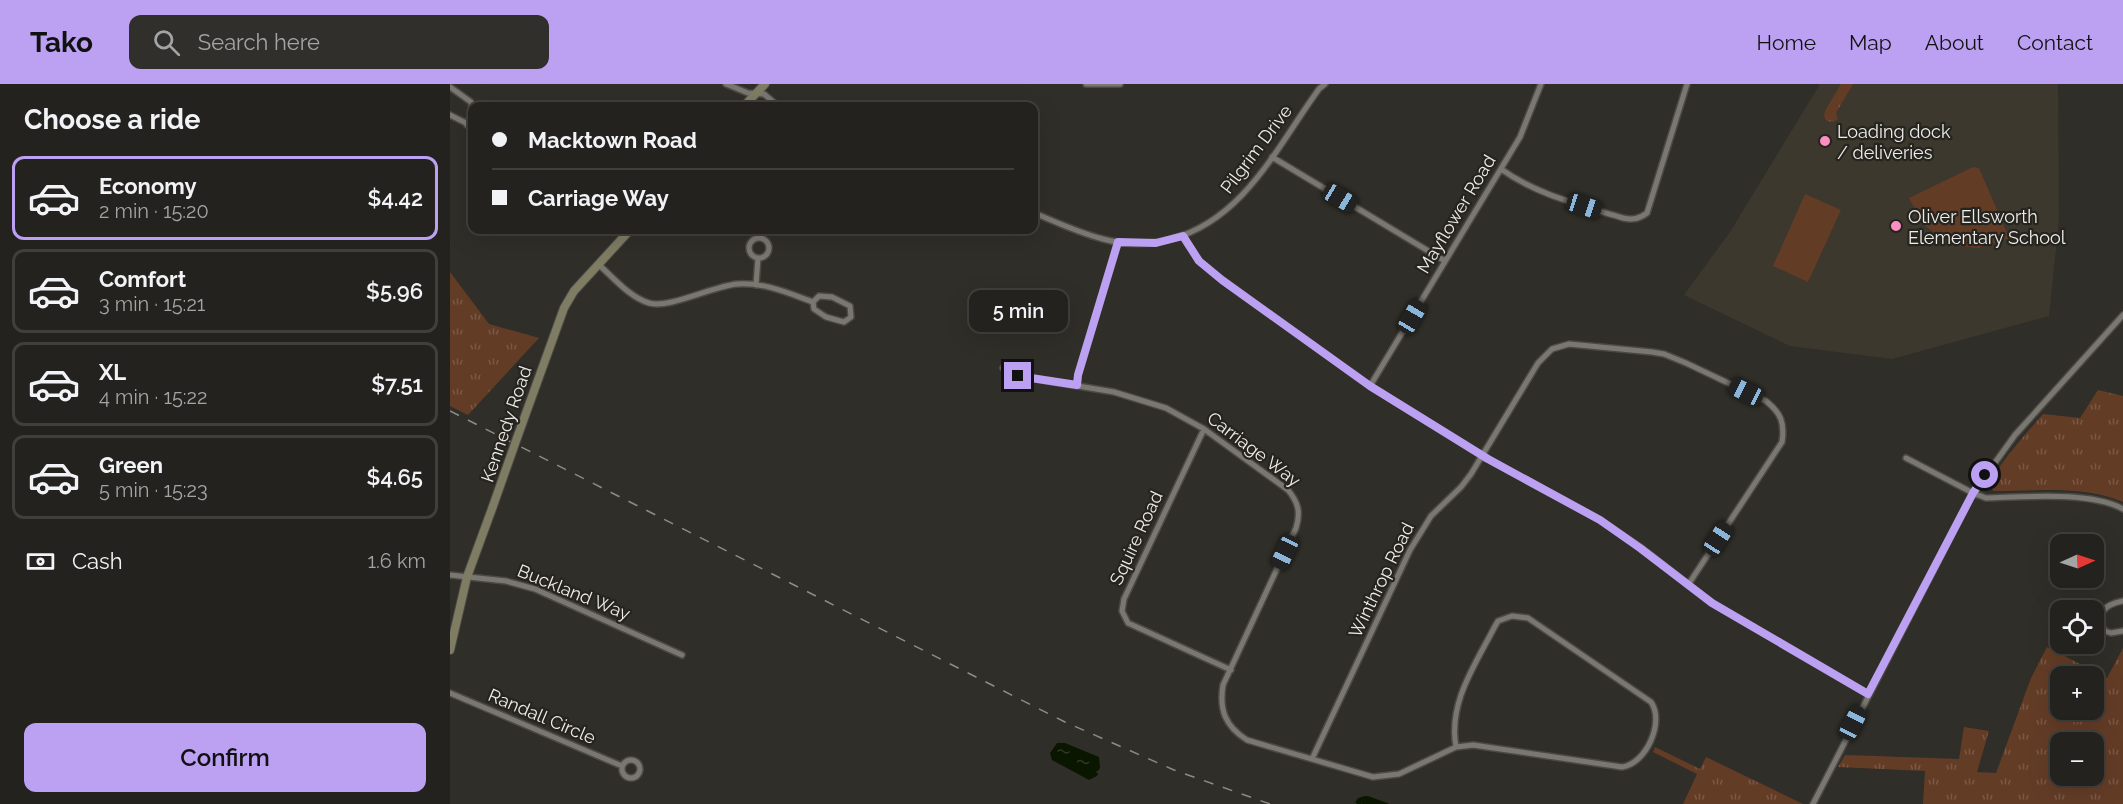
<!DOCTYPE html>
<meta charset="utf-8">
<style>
body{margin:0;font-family:Raleway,sans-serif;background:#302f2b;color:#f1f3f6;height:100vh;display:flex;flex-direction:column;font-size:22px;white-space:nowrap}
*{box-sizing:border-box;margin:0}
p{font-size:20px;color:#a3a4a4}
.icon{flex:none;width:33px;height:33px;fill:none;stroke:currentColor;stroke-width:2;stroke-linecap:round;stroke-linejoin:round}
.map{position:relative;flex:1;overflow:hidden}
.sheet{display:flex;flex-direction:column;background:#24221e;width:450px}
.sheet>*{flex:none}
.guide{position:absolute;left:18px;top:18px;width:570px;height:132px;border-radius:12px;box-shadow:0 6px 24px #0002,0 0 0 2px #413f3c;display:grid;align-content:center;height:132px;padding:0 24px;background:#24221e}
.needle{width:39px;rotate:87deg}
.controls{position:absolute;left:1600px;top:450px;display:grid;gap:12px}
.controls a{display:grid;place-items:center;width:54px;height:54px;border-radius:12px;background:#24221e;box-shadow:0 6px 24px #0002,0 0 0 2px #413f3c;font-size:30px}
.end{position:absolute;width:27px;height:27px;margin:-14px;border:8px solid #bca0f2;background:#111;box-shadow:0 0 0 3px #111}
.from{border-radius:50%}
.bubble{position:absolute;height:42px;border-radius:12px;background:#24221e;box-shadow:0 6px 24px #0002,0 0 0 2px #413f3c;font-size:20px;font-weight:600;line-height:42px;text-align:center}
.car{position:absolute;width:18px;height:36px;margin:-18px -9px;border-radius:8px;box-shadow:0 0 4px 2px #0007;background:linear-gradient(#222 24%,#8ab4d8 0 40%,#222 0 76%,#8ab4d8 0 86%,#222 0)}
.guide b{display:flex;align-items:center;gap:21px;height:57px;font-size:22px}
.guide b+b{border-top:2px solid #413f3c}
.guide i{width:15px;height:15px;background:#f1f3f6}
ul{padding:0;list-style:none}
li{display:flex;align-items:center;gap:18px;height:84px;margin:0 12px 9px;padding:0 12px;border:3px solid #413f3c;border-radius:12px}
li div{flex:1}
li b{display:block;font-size:22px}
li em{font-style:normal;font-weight:600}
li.on{border-color:#bca0f2}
li>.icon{width:54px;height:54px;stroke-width:1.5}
h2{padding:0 24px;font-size:27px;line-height:72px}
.pay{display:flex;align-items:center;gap:15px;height:66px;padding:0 24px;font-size:22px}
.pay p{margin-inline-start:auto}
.cta{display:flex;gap:12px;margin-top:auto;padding:12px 24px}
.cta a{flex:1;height:69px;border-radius:12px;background:#bca0f2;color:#111;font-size:24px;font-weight:600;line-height:69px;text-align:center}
header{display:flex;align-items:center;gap:36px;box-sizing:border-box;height:84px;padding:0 30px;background:#bca0f2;color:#111}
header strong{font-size:28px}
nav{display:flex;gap:33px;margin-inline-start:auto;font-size:21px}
.search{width:420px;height:54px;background:#302f2b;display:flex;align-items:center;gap:15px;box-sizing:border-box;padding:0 21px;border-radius:12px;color:#a3a4a4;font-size:22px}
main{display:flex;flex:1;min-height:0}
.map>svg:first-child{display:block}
.built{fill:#3c382d}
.park{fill:url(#park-tufts);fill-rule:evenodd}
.pitch{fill:#633c26}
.water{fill:url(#water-ripples)}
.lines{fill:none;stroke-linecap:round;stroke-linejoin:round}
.street-casing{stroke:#4b4945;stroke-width:8}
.secondary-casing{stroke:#4b4945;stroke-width:10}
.street{stroke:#7a7771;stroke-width:5}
.secondary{stroke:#7e7c63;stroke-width:8}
.rail{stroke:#8d8b87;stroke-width:1.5;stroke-dasharray:10 10;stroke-linecap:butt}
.secondary-bridge-casing{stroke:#4b4945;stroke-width:10;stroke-linecap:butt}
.secondary-bridge{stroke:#7e7c63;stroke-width:8}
.route{stroke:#bca0f2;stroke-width:8}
.poi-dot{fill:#fc8fc1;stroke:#26241f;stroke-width:2}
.labels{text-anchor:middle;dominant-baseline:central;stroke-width:4.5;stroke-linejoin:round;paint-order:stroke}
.poi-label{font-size:18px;fill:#eeece9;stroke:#26241f;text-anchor:start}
.street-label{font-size:18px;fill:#eeece9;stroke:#26241f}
</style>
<header>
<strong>Tako</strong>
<div class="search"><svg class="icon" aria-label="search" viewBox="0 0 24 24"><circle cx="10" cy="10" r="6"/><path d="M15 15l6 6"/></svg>Search here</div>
<nav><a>Home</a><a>Map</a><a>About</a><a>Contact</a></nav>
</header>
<main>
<section class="sheet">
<h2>Choose a ride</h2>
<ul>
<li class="on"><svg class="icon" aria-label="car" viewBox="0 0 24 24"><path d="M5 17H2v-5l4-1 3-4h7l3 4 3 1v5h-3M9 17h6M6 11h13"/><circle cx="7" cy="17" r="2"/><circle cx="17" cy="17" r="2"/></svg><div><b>Economy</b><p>2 min · 15:20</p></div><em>$4.42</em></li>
<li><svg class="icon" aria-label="car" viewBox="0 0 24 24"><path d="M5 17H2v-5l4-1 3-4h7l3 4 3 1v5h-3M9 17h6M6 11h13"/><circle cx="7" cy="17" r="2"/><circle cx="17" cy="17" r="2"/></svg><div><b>Comfort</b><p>3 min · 15:21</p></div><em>$5.96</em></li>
<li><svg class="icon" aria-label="car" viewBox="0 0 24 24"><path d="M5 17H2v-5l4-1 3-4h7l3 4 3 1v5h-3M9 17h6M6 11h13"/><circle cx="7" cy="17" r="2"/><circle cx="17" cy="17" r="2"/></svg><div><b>XL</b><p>4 min · 15:22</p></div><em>$7.51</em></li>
<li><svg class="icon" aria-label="car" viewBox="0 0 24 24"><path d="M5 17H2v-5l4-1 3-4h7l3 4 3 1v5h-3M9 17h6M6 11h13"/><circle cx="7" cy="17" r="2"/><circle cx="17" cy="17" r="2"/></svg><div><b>Green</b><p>5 min · 15:23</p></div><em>$4.65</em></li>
</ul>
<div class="pay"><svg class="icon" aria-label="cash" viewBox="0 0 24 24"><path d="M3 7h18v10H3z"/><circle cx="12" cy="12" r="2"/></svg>Cash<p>1.6 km</p></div>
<div class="cta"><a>Confirm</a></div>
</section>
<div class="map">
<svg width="1673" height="720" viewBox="0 0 1673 720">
<defs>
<pattern id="park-tufts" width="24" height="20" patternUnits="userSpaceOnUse" patternTransform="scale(1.5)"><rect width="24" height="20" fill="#633c26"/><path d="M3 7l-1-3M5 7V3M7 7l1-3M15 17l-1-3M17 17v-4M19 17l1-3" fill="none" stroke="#7a5846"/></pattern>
<pattern id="water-ripples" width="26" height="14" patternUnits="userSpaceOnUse" patternTransform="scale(1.5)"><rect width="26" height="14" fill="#0b1600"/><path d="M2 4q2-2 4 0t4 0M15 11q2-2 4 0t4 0" fill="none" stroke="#2f3825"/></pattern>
</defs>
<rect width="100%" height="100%" fill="#302e28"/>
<!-- built -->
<path class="built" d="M1370,0H1608L1609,136L1599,232L1442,275L1340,262L1234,211L1280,148Z"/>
<!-- park -->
<path class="park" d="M1391,0H1403L1386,29L1388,35L1383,38L1377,37L1374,32L1375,27Z
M0,188L39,240L89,254L18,331L0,322Z
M1648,306L1673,312V418C1635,401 1585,407 1544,407L1540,404C1538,391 1582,343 1593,330L1630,334Z
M1597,563L1657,594L1673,564V720H1473L1475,687L1388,683L1395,671L1509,675L1514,643L1539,647L1527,688L1546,689L1581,594ZM1644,592V626H1611V592ZM1644,658V692H1611V658Z
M1205,663L1250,685L1256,673L1353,720H1233L1247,690L1203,668Z"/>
<!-- pitch -->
<path class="pitch" d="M1523,83L1529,84L1559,154L1528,164L1500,161L1473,140L1459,114Z
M1355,110L1391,126L1358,198L1323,182Z"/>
<!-- water -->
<path class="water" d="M607,659H615L649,673L650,683L647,692L639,696L602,676L600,669Z
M915,712H918L940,720H904L908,714Z"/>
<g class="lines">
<defs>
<path id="street" d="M276,0L298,9L314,10L328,22
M636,0H670
M0,3L21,18L22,27L17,41
M0,31L22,42
M822,73L995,177
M1051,85C1087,111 1131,121 1173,134C1183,136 1189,135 1197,129L1237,0
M584,129C606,138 629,149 653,155C675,161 698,161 721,155C794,136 828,61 869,5L875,0
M733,152L749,177L772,196L920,302L1038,375L1150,436L1190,463L1262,519L1418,610
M299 164a10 10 0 1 1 20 0a10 10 0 1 1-20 0Z
M148,180C163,193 179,213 199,219C219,225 263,202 287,200C314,198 338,209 363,218L364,225L376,233L394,238L401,233L400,222L382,213L369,212L363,218
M306,201L308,174
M553,284L568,292L664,308L716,324L754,345L838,406C848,418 851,428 846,444L773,601C769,626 775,642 797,656L923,693L949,690L1006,663
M627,301L628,291L668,158
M920,302L1070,53L1091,0
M754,345L674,515L672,527L678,539L781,586
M1456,374L1523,409L1536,414C1575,413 1640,407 1673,425
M0,491L56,497L85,505L232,571
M1673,517C1656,520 1643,530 1655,547L1661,549L1673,547
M1062,532L1078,534L1201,618C1215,638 1196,680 1172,683L1023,661L1006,663C998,619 1025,581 1044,544L1048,537Z
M0,609L172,682
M862,675L960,466L981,432L1011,403L1021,390L1088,279L1102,265L1119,260L1202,268L1214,270L1236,279L1316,317C1331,329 1335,339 1332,358L1238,501
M172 685a9 9 0 1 1 18 0a9 9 0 1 1-18 0Z
M1363,720L1523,409L1565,351L1673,231"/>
<path id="secondary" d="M294,22L315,0
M67,354L114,224L124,207L180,146
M0,566L17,493L43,422"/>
</defs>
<!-- street casing -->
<use href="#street" class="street-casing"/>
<!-- secondary casing -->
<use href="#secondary" class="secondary-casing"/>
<!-- street -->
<use href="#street" class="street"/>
<!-- secondary -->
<use href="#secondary" class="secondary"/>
<!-- rail -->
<path class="rail" d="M0,327L615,638L724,686L820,720"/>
<defs>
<path id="secondary-bridge" d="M43,422L67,354"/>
</defs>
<!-- secondary-bridge casing -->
<use href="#secondary-bridge" class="secondary-bridge-casing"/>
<!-- secondary-bridge -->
<use href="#secondary-bridge" class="secondary-bridge"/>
</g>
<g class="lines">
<!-- route -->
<path class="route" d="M568,292L627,301L628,291L668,158L706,159L733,152L749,177L772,196L920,302L1038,375L1150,436L1190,464L1262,519L1418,610L1523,409L1535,391"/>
</g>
<!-- markers -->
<g class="poi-dot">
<circle cx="1375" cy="57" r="6"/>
<circle cx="1446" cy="142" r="6"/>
</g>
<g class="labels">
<!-- poi labels -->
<g class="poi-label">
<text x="1387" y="47">Loading dock<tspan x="1387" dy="21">/ deliveries</tspan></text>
<text x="1458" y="132">Oliver Ellsworth<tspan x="1458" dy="21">Elementary School</tspan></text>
</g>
<!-- street labels -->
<g class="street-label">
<text transform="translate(806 65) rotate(-53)">Pilgrim Drive</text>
<text transform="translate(1006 130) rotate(-59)">Mayflower Road</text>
<text transform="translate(56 340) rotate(-71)">Kennedy Road</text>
<text transform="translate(804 365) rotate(37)">Carriage Way</text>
<text transform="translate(686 454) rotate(-65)">Squire Road</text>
<text transform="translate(931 496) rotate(-64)">Winthrop Road</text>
<text transform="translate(124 508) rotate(22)">Buckland Way</text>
<text transform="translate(92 632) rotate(23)">Randall Circle</text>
</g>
</g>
</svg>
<div class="controls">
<a><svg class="needle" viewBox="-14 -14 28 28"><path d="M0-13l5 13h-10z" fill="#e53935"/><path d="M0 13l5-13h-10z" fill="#a3a4a4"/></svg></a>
<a><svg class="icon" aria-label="locate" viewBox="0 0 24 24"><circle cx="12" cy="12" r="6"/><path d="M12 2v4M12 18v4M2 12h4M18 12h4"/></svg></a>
<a>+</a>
<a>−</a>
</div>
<i class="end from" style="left:1535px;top:391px"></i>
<i class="end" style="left:568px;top:292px"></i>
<div class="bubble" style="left:519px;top:206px;width:99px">5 min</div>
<i class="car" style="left:890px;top:114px;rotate:121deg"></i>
<i class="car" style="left:1134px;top:122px;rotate:108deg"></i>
<i class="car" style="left:962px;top:233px;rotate:30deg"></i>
<i class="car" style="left:1296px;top:308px;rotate:296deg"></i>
<i class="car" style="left:1268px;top:455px;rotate:33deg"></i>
<i class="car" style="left:835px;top:468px;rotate:205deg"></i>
<i class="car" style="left:1403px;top:639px;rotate:27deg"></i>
<div class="guide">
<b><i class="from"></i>Macktown Road</b>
<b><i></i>Carriage Way</b>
</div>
</div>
</main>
